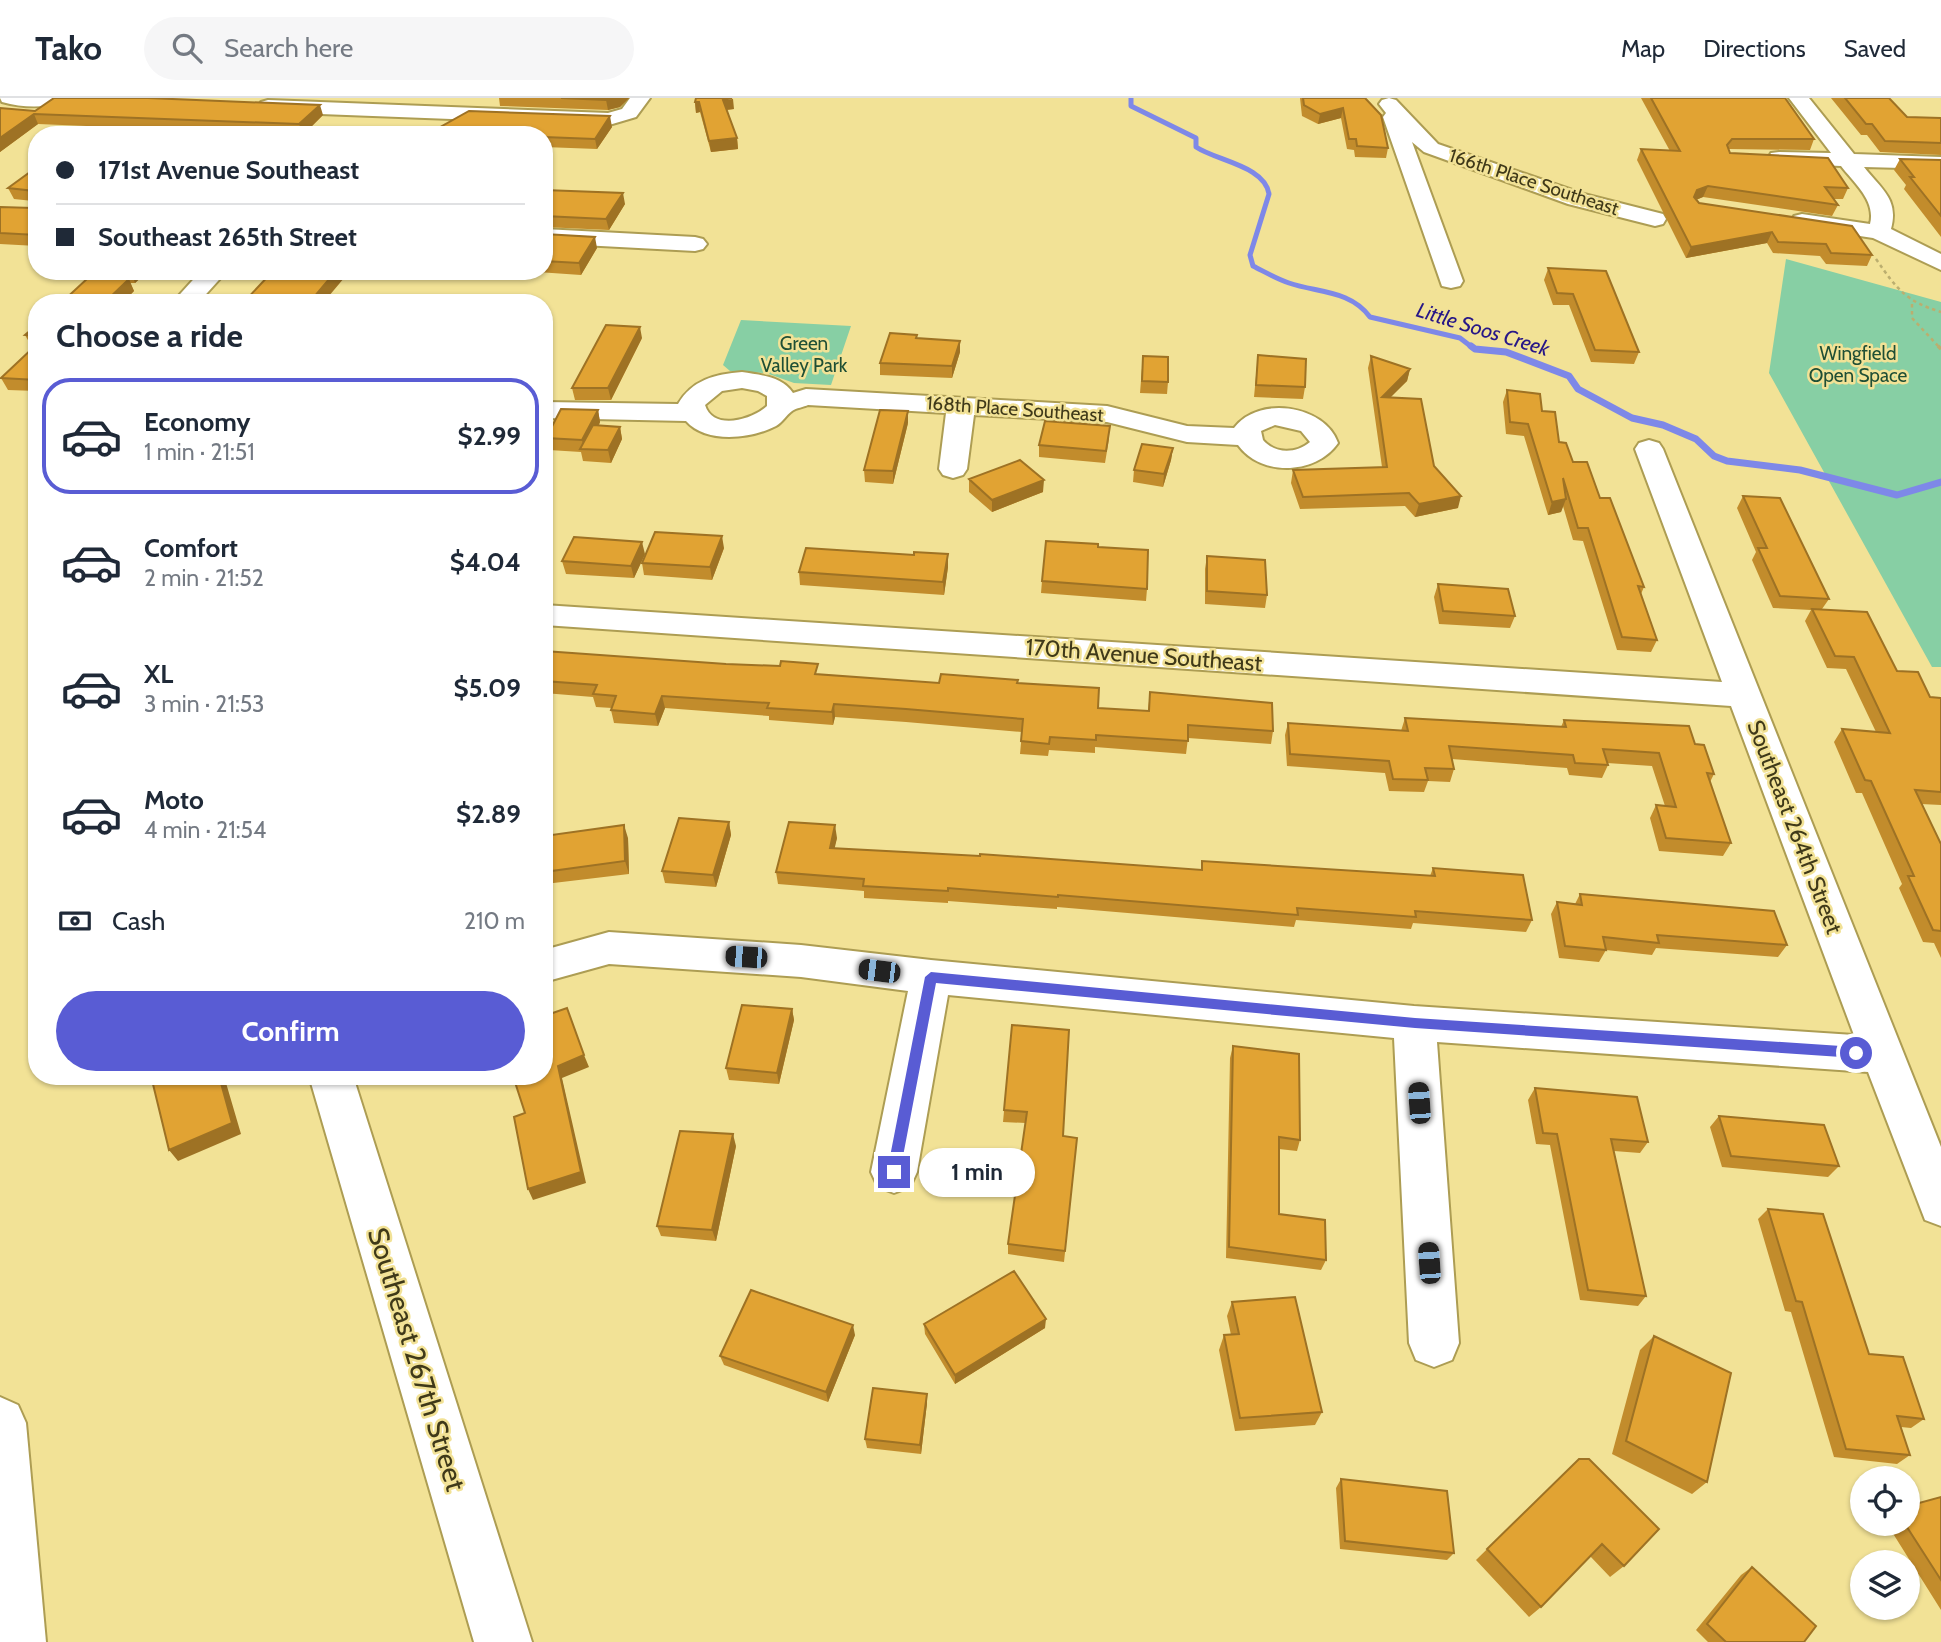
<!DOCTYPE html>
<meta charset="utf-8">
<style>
body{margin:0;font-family:Cabin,sans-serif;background:#f6f6f7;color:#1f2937;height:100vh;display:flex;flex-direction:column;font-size:26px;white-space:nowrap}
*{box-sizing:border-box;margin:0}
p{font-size:23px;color:#747a83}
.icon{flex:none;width:38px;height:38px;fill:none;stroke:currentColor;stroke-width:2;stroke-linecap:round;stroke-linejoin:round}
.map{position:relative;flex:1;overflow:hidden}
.sheet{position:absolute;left:28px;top:196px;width:525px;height:791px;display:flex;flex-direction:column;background:#fff;border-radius:28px;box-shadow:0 2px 5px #0004}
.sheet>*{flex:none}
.guide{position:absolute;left:28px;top:28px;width:525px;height:154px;border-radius:28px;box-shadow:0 2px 5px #0004;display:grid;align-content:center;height:154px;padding:0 28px;background:#fff}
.buttons{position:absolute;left:1850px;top:1368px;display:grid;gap:14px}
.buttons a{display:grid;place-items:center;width:70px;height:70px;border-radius:50%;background:#fff;box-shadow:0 2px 5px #0004;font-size:35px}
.end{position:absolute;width:32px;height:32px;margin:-16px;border:9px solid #595cd4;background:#fff;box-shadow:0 0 0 4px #fff}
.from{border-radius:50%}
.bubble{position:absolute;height:49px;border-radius:24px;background:#fff;box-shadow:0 2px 5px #0004;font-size:23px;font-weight:800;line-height:49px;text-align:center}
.car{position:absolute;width:21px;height:42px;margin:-21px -10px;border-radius:9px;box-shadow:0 0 5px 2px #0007;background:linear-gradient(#222 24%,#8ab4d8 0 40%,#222 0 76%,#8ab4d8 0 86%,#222 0)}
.guide b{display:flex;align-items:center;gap:24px;height:66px;font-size:26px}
.guide b+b{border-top:2px solid #e0e1e3}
.guide i{width:18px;height:18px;background:#1f2937}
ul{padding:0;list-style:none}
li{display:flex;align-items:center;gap:21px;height:116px;margin:0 14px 10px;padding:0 14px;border:4px solid transparent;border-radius:28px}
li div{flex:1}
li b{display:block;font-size:26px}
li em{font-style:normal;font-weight:800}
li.on{border-color:#595cd4}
li>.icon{width:63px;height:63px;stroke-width:1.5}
h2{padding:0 28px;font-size:32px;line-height:84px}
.pay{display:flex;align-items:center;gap:18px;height:77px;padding:0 28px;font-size:26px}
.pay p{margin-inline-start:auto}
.cta{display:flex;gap:14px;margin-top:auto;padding:14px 28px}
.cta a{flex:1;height:80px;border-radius:42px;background:#595cd4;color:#fff;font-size:28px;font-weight:800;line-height:80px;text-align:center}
header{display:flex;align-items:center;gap:42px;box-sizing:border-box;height:98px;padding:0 35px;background:#fff;border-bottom:2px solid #e0e1e3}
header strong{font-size:33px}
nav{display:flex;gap:38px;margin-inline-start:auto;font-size:24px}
.search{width:490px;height:63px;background:#f6f6f7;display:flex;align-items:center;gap:18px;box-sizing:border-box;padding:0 24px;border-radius:38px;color:#747a83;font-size:26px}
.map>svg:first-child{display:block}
.green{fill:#87cfa4}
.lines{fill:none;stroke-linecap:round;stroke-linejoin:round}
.stream-far1{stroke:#7e88e8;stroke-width:5}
.stream{stroke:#7e88e8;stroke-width:7}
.minor-casing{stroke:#ad9d53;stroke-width:4}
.highway-casing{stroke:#ad9d53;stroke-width:4}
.path-far1{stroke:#bbae6f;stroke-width:2.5;stroke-dasharray:3.5 3.5;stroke-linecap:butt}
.path{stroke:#bbae6f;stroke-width:3.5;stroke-dasharray:4.5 4.5;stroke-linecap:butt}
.minor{fill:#fff;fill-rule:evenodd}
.highway{fill:#fff;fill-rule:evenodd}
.wall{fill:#c28c2c}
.shaded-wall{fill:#9e7224}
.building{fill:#e1a333;stroke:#9e7224;stroke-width:2}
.route{fill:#595cd4}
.labels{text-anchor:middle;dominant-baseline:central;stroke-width:5;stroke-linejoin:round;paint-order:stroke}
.far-street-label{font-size:19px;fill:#3f3919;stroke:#f2e296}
.far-park-label{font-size:19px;fill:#1f4f35;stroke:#f2e296}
.far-water-label{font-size:21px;font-style:italic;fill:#271787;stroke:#f2e296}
.street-label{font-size:23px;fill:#3f3919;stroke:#f2e296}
.near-street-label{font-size:28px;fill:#3f3919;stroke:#f2e296}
</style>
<header>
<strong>Tako</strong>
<div class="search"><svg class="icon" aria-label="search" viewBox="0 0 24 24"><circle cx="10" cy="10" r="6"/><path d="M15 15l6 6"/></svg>Search here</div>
<nav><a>Map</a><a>Directions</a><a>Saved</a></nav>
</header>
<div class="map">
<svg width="1941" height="1544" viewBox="0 0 1941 1544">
<rect width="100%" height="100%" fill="#f2e296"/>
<!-- green -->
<path class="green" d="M1786,161L1941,204V569H1932L1769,275Z
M741,222L851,228L831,287L794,285L766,275L730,273L723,267Z"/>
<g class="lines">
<!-- stream-far1 -->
<path class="stream-far1" d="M1131,0V8L1196,40V49C1217,63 1265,68 1269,96L1250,157L1253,168C1265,174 1277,181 1289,185C1318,195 1350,192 1370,219L1460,240L1473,250"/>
<!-- stream -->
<path class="stream" d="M1471,248L1475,251L1506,254L1569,278L1578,291L1632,320L1663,327L1696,341L1714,358L1727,363L1800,372L1897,397L1941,384"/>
<defs>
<path id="minor" d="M0,0H69L66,4C44,10 24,10 2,4Z
M630,0H650L636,19L609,27L268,14L261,12L258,8L261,4L268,2L608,15L622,11Z
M1389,0L1396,2L1438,46L1584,96L1663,116L1666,121L1663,126L1655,128L1568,106L1424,54L1412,44L1463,183L1460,188L1451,190L1442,188L1383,19L1386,15L1379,6L1382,2Z
M1789,0H1809L1854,56L1941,59V71L1864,69C1882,92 1899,101 1891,131L1941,156V172L1873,140L1794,128L1791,123L1794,118L1802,116L1870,126C1876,103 1855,86 1841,68L1771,65L1768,60L1771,55L1779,54L1831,55Z
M544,131L695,139L703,141L707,146L703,151L695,153L544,145Z
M201,173H227L198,205H172Z
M742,274C760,277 782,278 793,295L806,291L1107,308L1187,328L1234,330C1258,297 1325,307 1338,345C1316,377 1261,379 1238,347L1187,344L1107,324L974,317L967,371L963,377L953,380L943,377L939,371L946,315L808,307C804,309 796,310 792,313C786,317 783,324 776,328C751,341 706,346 686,323L544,320V304L678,306C692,282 715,276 742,274ZM742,290L758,293L767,298V308C752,322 713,333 705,307L722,293ZM1275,327L1301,333L1310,344C1296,356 1275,356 1263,342L1261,333Z
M1649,342L1659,345L1663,351L1941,1049V1128L1925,1122L1868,974L1437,944L1459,1245L1452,1262L1434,1269L1416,1262L1409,1245L1394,940L948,897L917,1074L910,1089L894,1095L878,1089L871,1074L908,893L801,879L609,866L544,884V852L609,834L801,847L931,862L1414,908L1854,937L1731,608L544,527V507L1722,584L1635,351L1639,345Z
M309,978H353L532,1544H474Z"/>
<path id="highway" d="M0,1299L18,1307L26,1325L46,1544H0Z"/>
</defs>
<!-- minor casing -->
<use href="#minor" class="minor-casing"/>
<!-- highway casing -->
<use href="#highway" class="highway-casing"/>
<!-- path-far1 -->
<path class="path-far1" d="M1876,161C1897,191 1905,203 1941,214
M1912,206V220L1940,250"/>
<!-- path -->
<path class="path" d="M1938,248L1941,251"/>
<!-- minor -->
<use href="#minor" class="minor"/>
<!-- highway -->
<use href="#highway" class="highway"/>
</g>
<!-- wall -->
<path class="wall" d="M499,0H629L620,9L608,12L500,8Z
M1300,0H1365L1388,50L1386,60L1355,59L1354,52L1347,51L1341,20L1318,26L1302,18Z
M1641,0H1785L1814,41L1810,52L1729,51L1730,55L1848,90L1843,101H1833L1838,107L1832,118L1703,99L1696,102L1699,105L1872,157L1867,168L1826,166L1820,158L1773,155L1767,145L1686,160L1637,62L1641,51L1670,53Z
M1831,0H1889L1907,19L1941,20V57L1880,54L1867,37H1861Z
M695,4L734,11L727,12L737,40L738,51L711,54L700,14L696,15Z
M0,10L35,13L323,17L303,37L38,26L0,54Z
M612,29L597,51L544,49V37H426Z
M1900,61L1941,62V139L1904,91L1906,87L1894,72Z
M37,69V148L0,146V109L33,110V103L14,101L8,90Z
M544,92L625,106L609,132L544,129Z
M544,136L597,150L581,177L523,173H544Z
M1548,171L1639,254L1634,266L1591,264L1569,207H1553L1544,182Z
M89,173H148L135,185H130L134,193L122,205H61L92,179Z
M37,227V293L8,292L1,280L34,249H32L25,237Z
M642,240L611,302H575L572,290Z
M960,254L952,280L880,277V265Z
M1258,257L1305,289L1303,301L1254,299Z
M1143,258L1168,284L1167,296L1140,295Z
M1371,258L1410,271L1407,283L1390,299L1434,368L1458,410L1415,419L1405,408L1300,411L1291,385L1293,372L1382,369L1368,270Z
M1507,292L1542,313L1559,344L1600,400L1644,489L1641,496L1657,542L1651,554L1617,552L1583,443L1573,442L1563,408L1561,414L1548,417L1524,338L1506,336L1503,304Z
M598,312L600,324L599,327L620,329L622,341L611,365L583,363L581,354L549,352L546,340Z
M908,325L893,386L865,384L864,372Z
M1109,341L1105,365L1039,359V347Z
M1173,350L1171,362L1163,389L1133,384L1134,372Z
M969,381L1043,394L992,414L969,394Z
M1743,398L1829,501L1822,511L1930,599L1941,600V707L1921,706L1941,746V860L1934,845L1923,844L1899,790L1902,786L1862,695H1856L1834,644L1842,631L1876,634L1846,571L1827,570L1805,523L1811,512L1773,510L1752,462L1756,454L1737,410Z
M724,450L712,482L644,477L642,465Z
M645,456L634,480L566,476L562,463Z
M1207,458L1267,497L1265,510L1205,506V471Z
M948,469L944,497L800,487L799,474Z
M1042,483L1147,491L1146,503L1041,495Z
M1438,486L1515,518L1510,530L1439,526L1434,499Z
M544,553L819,577L939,585H1018L1098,610L1148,613L1150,594L1273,633L1271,646L1188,640L1186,656L1095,649V655L1049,652L1048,658L1020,656L1022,634L906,624L835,619L833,627L769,622V618L665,610L658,628L614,625L611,612L612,610L596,609L593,599L544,595Z
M1405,620L1561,629L1564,622L1695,646L1714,676L1710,684L1731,745L1723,758L1659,753L1650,720L1656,707L1665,708L1652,668L1607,665L1608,667L1602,680L1569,677L1567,670L1452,661L1454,671L1450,684L1428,683L1424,694L1389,693L1385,675L1287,668L1285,637L1288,625L1401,633Z
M729,724L731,737L716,789L665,785L662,773Z
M544,738L628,740L629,776L545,786Z
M837,740L834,750L1201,772L1202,763L1430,778L1433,770L1532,822L1526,834L1413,825L1411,831L1296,822L1294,829L1057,809V811L948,803V805L864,800V793L778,786L776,774Z
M1580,796L1787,847L1778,859L1656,850L1652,857L1606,852L1599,864L1559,860L1551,816L1557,804L1575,806Z
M792,911L794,922L779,986L729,982L726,970Z
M1012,927L1063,1038L1077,1040L1064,1164L1008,1156V1146L1026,1025L1003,1024Z
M1233,948L1300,1042L1297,1053L1279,1051V1116L1326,1162L1321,1172L1226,1160L1230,960Z
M1535,990L1648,1044L1640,1055L1614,1053L1646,1198L1638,1208L1580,1202L1550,1047L1536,1046L1528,1002Z
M1719,1018L1839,1068L1828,1079L1722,1069L1710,1029Z
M736,1048L716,1143L661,1138L657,1128Z
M1768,1111L1869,1256L1924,1321L1911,1330L1901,1329L1910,1357L1897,1366L1834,1359L1791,1214L1785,1213L1758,1121Z
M1232,1204L1322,1314L1315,1327L1235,1333L1219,1252L1224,1237H1231L1227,1218Z
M924,1226L1045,1230L955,1286L925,1236Z
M855,1237L828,1304L724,1267L720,1258Z
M1654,1238L1707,1384L1692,1396L1612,1356L1640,1252Z
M927,1296V1305L921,1356L867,1350L865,1341Z
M1579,1361L1624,1468L1610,1479L1590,1458L1541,1509L1529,1519L1476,1462Z
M1341,1381L1454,1455L1447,1462L1340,1451L1336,1390Z
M1941,1399V1512L1887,1426H1908Z
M1752,1469L1804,1544H1708L1696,1532L1741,1477Z"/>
<!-- shaded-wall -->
<path class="shaded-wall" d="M612,0H629L620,9L608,12L606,2Z
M733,1L734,11L724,12L723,2Z
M695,4H699L700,14L696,15Z
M320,7L323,17L303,37L299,26Z
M1343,10L1341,20L1318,26L1320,16Z
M34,16L38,26L0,54V40Z
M610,18L612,29L597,51L595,41Z
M737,40L738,51L711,54L709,43Z
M1708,88L1703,99L1693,103L1697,92Z
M623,95L625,106L609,132L606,121Z
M1772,134L1767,145L1686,160L1691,149Z
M595,139L597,150L581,177L579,165Z
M131,173H148L135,185Z
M336,173H350L323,205H309Z
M129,181L134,193L122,205H104Z
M640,229L642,240L611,302L608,290Z
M960,243V254L952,280V268Z
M1410,271L1407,283L1379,311L1382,299Z
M598,312L600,324L587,351H584L582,342Z
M908,313V325L893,386V373Z
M620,329L622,341L611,365L608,352Z
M1173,350L1171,362L1163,389L1164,376Z
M1044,382L1043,394L992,414V402Z
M1461,398L1458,410L1415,419L1419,406Z
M1566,401L1561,414L1548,417L1552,404Z
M722,438L724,450L712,482L710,469Z
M642,444L645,456L634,480L631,468Z
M948,456V469L944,497L943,484Z
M662,598L665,610L658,628L655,616Z
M834,606L835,619L833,627L832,614Z
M729,724L731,737L716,789L713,777Z
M624,727L628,740L629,776L625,763Z
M835,727L837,740L832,762L830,750Z
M792,911L794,922L779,986L777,975Z
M584,957L589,969L562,980L586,1085L533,1102L528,1091L558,968Z
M219,978H224L241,1036L178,1063L169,1052Z
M733,1036L736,1048L716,1143L712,1132Z
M1046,1221L1045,1230L955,1286V1277Z
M853,1227L855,1237L828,1304L826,1294Z
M927,1296V1305L921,1356L920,1347Z"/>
<!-- building -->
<path class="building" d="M54,0H148L320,7L299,26L34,16L0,40V10L35,13Z
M561,0H612L606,2Z
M696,0H732L723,2L737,40L709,43L699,4H695Z
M1303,0H1365L1381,17L1388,50L1357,48L1356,41H1349L1343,10L1320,16L1304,7Z
M1651,0H1785L1814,41H1732L1727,47L1730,55L1828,60L1848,90L1825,89L1838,107L1708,88L1697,92L1694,99L1699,105L1852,128L1872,157L1831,155L1826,146L1778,144L1772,134L1691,149L1641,51L1680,53Z
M1845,0H1889L1907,19L1941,20V45L1885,43L1872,26H1866Z
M469,13L610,18L595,41L544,39V37H426Z
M1900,61L1941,62V118L1910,79H1914Z
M37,69V137L0,135V109L33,110L34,93L8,90Z
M544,92L623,95L606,121L544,118Z
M544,136L595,139L579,165L544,163Z
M1548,170L1606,173L1639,254L1595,252L1573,196L1557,195Z
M273,173H336L309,205H243Z
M89,179L129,181L104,205H61Z
M37,227V238L25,237Z
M606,227L640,229L608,290H572Z
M890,235L917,237L916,240L960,243L952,268L880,265Z
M37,246V282L1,280Z
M1258,257L1306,261L1305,289L1256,287Z
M1143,258L1168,259V284L1142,283Z
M1371,258L1410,271L1382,299L1421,301L1434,368L1461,398L1419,406L1409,395L1303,399L1293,372L1387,369Z
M1507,292L1540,296L1542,313L1555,314L1559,344L1566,345L1573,364H1587L1600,400H1610L1644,489L1638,488L1657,542L1622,539L1588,430H1578L1563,380L1566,401L1552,404L1528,326L1510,324Z
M561,311L598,312L582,342L546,340Z
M880,312L908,313L893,373L864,372Z
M1045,323L1110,328L1106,353L1039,347Z
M593,327L620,329L608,352L580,351Z
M1142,346L1173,350L1164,376L1134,372Z
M1020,362L1044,382L992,402L969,381Z
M1743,398L1780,400L1829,501L1780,498L1758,450H1767Z
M655,434L722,438L710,469L642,465Z
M574,439L642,444L631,468L562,463Z
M1046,443L1098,446V449L1148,452L1147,491L1042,483Z
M806,450L914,457V454L948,456L943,484L799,474Z
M1207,458L1265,462L1267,497L1207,493Z
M1438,486L1508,491L1515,518L1443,513Z
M1812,511L1867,514L1897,573L1918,574L1930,599L1941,600V694L1915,692L1941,746V833L1933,832L1908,778H1914L1871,683L1865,682L1842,631L1890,635L1854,559L1835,558Z
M544,553L726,566L780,568L781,563L818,566L815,576L939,585L941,576L1018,582L1017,585L1099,590L1098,610L1149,613L1150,594L1272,605L1273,633L1188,627V643L1096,637V642L1050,639L1049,646L1021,643L1023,621L906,611L834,606L832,614L767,610L769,605L662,598L655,616L611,612L616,598L593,596L597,587L544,583Z
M1405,620L1566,629L1564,622L1689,628L1695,646L1704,647L1714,676L1707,675L1731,745L1666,740L1656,707L1676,709L1659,655L1603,651L1608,667L1575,665L1573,657L1449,648L1454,671L1425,670L1428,682L1393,681L1389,663L1290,656L1288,625L1408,633Z
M679,720L729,724L713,777L662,773Z
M789,724L835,727L830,750L980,758V756L1202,772V763L1435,778L1433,770L1523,777L1532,822L1415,813L1416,819L1297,810L1298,817L1058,797V799L948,790V793L863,788L864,781L776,774Z
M624,727L625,763L544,774V738Z
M1580,796L1774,813L1787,847L1657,837L1659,845L1603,839L1606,852L1565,848L1557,804L1582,807Z
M742,907L792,911L777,975L726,970Z
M567,910L584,957L558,968L581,1074L528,1091L514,1019L525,1015L513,978H544V918Z
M1012,927L1069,932L1063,1038L1077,1040L1065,1153L1008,1146L1027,1014L1004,1012Z
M1233,948L1299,956L1300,1042L1279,1039V1116L1325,1122L1326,1162L1229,1149Z
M151,978H219L232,1025L169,1052Z
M1535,990L1637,999L1648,1044L1611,1041L1646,1198L1588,1192L1557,1036L1543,1035Z
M1719,1018L1824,1027L1839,1068L1731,1058Z
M680,1033L733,1036L712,1132L657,1128Z
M1768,1111L1823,1116L1869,1256L1903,1259L1924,1321L1897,1318L1910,1357L1846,1351L1802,1204L1796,1203Z
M1014,1173L1046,1221L955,1277L924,1226Z
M751,1192L853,1227L826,1294L720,1258Z
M1295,1199L1322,1314L1240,1320L1224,1237L1239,1236L1232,1204Z
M1654,1238L1731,1275L1707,1384L1626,1343Z
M873,1290L927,1296L920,1347L865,1341Z
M1579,1361H1589L1659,1431L1624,1468L1602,1446L1541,1509L1487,1451Z
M1341,1381L1447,1393L1454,1455L1345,1443Z
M1941,1399V1482L1905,1426H1908V1408Z
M1752,1469L1816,1528L1804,1544H1726L1707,1526Z"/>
<!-- route -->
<path class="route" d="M931,874L1415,920L1856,949L1862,955L1856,960L1415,930L936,885L900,1074L894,1080L887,1074L925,879Z"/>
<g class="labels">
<!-- far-street labels -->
<g class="far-street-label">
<text transform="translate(1534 84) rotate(18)">166th Place Southeast</text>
<text transform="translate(1015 311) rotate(4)">168th Place Southeast</text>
</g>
<!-- far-park labels -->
<g class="far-park-label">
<text x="804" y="245">Green<tspan x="804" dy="22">Valley Park</tspan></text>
<text x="1858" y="255">Wingfield<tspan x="1858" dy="22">Open Space</tspan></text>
</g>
<!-- far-water labels -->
<g class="far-water-label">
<text transform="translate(1483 231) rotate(17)">Little Soos Creek</text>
</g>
<!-- street labels -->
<g class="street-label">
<text transform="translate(1144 557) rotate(4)">170th Avenue Southeast</text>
<text transform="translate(1795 729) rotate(69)">Southeast 264th Street</text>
</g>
<!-- near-street labels -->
<g class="near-street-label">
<text transform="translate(417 1261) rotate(73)">Southeast 267th Street</text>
</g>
</g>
</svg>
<div class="buttons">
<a><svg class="icon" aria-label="locate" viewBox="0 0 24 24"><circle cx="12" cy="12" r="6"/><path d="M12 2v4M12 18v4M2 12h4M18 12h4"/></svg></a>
<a><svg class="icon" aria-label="layers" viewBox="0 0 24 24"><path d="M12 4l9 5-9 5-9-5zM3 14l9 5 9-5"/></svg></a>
</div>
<i class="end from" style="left:1856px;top:955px"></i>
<i class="end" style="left:894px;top:1074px"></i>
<div class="bubble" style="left:919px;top:1050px;width:116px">1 min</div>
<i class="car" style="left:746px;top:859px;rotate:274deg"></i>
<i class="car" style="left:879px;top:873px;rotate:277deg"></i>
<i class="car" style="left:1419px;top:1005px;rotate:356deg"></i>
<i class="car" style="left:1429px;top:1165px;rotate:356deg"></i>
<div class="guide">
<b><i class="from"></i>171st Avenue Southeast</b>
<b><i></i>Southeast 265th Street</b>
</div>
<section class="sheet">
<h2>Choose a ride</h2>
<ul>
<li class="on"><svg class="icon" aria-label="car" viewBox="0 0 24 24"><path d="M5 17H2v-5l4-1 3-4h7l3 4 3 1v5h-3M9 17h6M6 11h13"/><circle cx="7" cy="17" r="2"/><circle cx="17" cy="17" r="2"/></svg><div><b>Economy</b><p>1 min · 21:51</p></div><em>$2.99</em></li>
<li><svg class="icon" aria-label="car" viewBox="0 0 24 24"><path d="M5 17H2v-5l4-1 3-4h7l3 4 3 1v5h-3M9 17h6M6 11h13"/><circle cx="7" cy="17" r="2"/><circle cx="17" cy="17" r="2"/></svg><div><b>Comfort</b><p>2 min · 21:52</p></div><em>$4.04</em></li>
<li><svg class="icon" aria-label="car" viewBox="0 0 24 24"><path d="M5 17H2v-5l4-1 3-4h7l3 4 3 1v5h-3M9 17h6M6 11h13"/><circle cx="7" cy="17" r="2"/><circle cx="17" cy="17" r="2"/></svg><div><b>XL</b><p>3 min · 21:53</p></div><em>$5.09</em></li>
<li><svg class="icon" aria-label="car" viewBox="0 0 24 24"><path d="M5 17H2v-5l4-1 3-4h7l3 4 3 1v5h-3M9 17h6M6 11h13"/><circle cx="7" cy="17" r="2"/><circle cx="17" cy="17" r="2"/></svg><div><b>Moto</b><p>4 min · 21:54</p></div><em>$2.89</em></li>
</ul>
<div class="pay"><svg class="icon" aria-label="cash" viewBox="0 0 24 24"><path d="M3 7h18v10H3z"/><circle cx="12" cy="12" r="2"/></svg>Cash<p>210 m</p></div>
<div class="cta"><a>Confirm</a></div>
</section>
</div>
